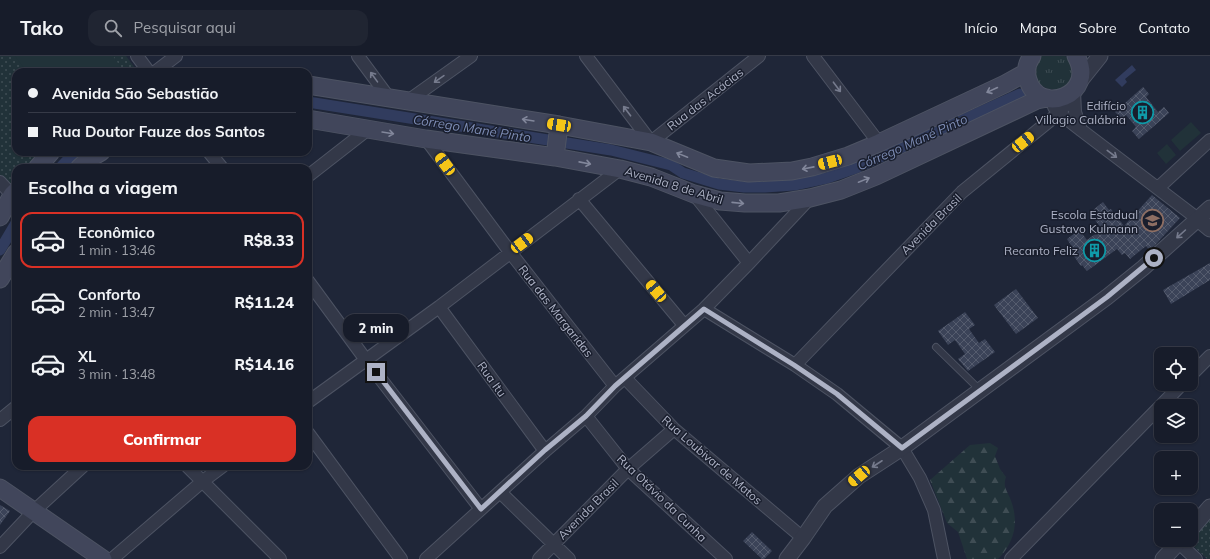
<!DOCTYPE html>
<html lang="pt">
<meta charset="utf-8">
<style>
body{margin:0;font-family:Mulish,sans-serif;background:#202532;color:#f1f3f6;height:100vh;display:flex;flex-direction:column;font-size:15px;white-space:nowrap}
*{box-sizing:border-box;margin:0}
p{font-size:13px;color:#9ea1a8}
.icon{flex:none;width:22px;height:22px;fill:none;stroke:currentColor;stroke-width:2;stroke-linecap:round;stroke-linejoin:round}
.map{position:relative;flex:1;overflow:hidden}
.panel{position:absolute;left:12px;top:108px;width:300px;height:306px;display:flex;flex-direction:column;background:#171c2a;border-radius:12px;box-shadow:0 1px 3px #0004,0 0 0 1px #363a47}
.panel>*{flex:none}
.top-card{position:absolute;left:12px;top:12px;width:300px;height:88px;border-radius:12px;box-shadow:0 1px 3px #0004,0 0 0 1px #363a47;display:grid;align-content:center;height:88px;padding:0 16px;background:#171c2a}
.fabs{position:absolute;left:1154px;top:291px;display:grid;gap:8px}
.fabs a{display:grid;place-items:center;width:44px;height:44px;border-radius:8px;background:#171c2a;box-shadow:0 1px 3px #0004,0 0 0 1px #363a47;font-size:20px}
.end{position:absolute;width:18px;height:18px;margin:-9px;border:5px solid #adb2c5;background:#111;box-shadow:0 0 0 2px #111}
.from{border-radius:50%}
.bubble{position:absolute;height:28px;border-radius:12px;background:#171c2a;box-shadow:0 1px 3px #0004,0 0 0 1px #363a47;font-size:13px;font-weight:800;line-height:28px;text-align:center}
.car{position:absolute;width:12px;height:24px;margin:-12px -6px;border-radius:5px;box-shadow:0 0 3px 1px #0007;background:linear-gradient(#f5c518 24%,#345 0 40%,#f5c518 0 76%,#345 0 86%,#f5c518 0)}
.top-card b{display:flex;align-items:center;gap:14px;height:38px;font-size:15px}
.top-card b+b{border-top:1px solid #363a47}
.top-card i{width:10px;height:10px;background:#f1f3f6}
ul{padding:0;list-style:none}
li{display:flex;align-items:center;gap:12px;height:56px;margin:0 8px 6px;padding:0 8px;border:2px solid transparent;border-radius:12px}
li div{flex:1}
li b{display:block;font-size:15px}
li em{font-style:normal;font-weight:800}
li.current{border-color:#d93025}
li>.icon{width:36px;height:36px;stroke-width:1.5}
h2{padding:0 16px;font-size:18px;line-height:48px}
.primary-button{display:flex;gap:8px;margin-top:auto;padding:8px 16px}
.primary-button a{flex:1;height:46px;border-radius:12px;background:#d93025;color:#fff;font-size:16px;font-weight:800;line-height:46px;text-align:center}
header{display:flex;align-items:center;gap:24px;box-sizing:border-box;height:56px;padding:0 20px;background:#171c2a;border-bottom:1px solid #363a47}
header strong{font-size:19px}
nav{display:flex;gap:22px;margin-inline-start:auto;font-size:14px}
.search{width:280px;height:36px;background:#202532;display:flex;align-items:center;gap:10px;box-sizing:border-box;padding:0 14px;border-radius:12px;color:#9ea1a8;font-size:15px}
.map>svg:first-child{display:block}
.grass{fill:url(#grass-tufts)}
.forest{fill:url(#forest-firs)}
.park{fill:url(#park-dots)}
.garden{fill:#213239}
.water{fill:#313c5e}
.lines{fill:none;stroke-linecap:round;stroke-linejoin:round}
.canal{stroke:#313c5e;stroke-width:11}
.building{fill:url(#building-cross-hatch)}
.service-casing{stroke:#4d5363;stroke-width:8}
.minor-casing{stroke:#4d5363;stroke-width:14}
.tertiary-casing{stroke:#4d5363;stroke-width:17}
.secondary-casing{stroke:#4d5363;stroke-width:19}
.service{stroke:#333848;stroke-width:6}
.minor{stroke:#333848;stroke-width:12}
.tertiary{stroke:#333848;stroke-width:15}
.secondary{stroke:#41465b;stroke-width:17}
.oneway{stroke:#767b8d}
.oneway2{stroke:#82879b}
.route{stroke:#adb2c5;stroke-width:5}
.labels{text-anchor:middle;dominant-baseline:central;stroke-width:3;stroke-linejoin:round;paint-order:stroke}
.street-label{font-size:12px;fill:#adb2c5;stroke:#191e2d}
.poi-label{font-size:12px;fill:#adb2c5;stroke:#191e2d;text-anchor:end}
.water-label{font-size:13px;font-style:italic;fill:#7c8bb3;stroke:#191e2d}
</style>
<header>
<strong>Tako</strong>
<div class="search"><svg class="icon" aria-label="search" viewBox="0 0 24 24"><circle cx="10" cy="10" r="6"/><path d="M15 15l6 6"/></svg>Pesquisar aqui</div>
<nav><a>Início</a><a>Mapa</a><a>Sobre</a><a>Contato</a></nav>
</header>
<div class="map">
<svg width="1210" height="503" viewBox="0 0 1210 503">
<defs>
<pattern id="grass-tufts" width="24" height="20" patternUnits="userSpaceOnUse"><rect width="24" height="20" fill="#213239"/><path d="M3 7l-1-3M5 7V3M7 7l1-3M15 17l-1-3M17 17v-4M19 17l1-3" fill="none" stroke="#3f4d54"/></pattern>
<pattern id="forest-firs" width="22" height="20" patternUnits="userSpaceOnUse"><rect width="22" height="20" fill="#213239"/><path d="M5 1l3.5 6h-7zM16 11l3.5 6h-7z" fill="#3f4d54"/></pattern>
<pattern id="park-dots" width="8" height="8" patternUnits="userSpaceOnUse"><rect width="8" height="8" fill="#213239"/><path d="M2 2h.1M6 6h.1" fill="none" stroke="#3f4d54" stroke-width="1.8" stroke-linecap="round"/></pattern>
<pattern id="building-cross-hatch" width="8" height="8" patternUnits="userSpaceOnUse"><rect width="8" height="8" fill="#3b4358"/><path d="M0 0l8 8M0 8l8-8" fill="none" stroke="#555c6e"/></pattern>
</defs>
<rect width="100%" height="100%" fill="#1f2638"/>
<!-- grass -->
<path class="grass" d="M1041,0H1065C1071,5 1072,9 1072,17C1069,51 1015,27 1041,0Z"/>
<!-- forest -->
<path class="forest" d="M990,387L998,392L995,400L1000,413L1006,421C1003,430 1006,433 1010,442C1019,464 1016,485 998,503H967L958,476L947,467L930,424L970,389Z"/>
<!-- park -->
<path class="park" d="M0,0H126L138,16H16V96H46L31,112H16V127L12,130L4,125L0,120Z
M1210,463V503H1207L1189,486Z"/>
<!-- garden -->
<path class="garden" d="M15,0H113L122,13L118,16H27Z
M1191,66L1201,77L1180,95L1171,84Z
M1167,88L1176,99L1166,108L1157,97Z"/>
<!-- water -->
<path class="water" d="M1132,9L1136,14L1125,23L1127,26L1122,31L1115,24Z"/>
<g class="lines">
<!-- canal -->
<path class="canal" d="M308,46L611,94L671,109L683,117L719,128L744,131H765L794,129L827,122L856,112L1020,38
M60,112L75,96
M0,194L16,167"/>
</g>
<!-- building -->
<path class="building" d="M1143,31L1149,38L1146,41L1158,56L1164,51L1169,57L1139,83L1132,75L1136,71L1126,59L1122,63L1115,56Z
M1152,139L1180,162L1155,189L1149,194L1146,190L1130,203L1125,197L1122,199L1117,193L1087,215L1082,209L1081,210L1071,196L1074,194L1067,183L1079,174L1087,184L1102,173L1094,163L1097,161L1092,155L1103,146L1109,154L1111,153L1124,170Z
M1210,207V224L1171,248L1163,234Z
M1016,233L1038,262L1016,278L994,249Z
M965,256L975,269L969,273L979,287L985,283L995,296L968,315L958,303L965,298L955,284L948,289L938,275Z
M0,449L10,455L0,469Z
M752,476L772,495L764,503H762L743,485Z"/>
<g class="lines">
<defs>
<path id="service" d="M936,291L980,334"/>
<path id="minor" d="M137,0L149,16
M358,0L389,42
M586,0L651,86L759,0
M813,0L879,87
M155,16L176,0
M1074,35L1075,56L1081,74
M408,45L471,0
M1054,51L1059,57L1081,74L1198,163
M426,83L510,196L615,330
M209,96L222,112
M308,120L367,74
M0,126L12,139
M1158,132L1210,84
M694,138L749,207
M579,143L684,269
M308,225L366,304L481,453
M439,251L545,395
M704,253L795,309L837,338L902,392L920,422L934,454L944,503
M795,309L962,136L1059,57L1068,46L1073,35
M1191,319L1210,300
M625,322L674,373L803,482
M308,346L439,251L620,113
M586,360L628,413L726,503
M0,364L16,351
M308,377L401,503
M187,410L280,503
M500,436L569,503
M1179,487L1196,503
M0,491L33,456L83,410
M112,503L203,425L223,410
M426,503L545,395L586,360L615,330L704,253L749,207L810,142
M539,503L628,413L674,373
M1011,503L1182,328"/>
<path id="tertiary" d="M1080,25L1100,0
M1198,163L1210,173
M1191,473L1210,451
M787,503L803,482L825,450L859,420L902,392L1107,241L1143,212L1210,152
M1163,503L1181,484"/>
<path id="secondary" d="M1032,0C1027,7 1025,15 1028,24C1039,61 1098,39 1076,0
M308,29L559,69L651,86L714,112L749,117L792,115L812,111L848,100L879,87L1005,28L1027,16
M308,63L426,83L555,101L620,113L651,121L694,138L720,145L745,147H779L810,142L841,134L876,120L1037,44L1047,42
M555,101L559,69
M37,112L51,96
M79,112L89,103L101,96
M0,161L12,139L16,135
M0,223L16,197
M0,432L103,503"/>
</defs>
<!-- service casing -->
<use href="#service" class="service-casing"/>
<!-- minor casing -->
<use href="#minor" class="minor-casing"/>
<!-- tertiary casing -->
<use href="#tertiary" class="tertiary-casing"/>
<!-- secondary casing -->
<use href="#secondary" class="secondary-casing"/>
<!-- service -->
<use href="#service" class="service"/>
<!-- minor -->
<use href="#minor" class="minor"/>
<!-- tertiary -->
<use href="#tertiary" class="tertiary"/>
<!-- secondary -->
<use href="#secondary" class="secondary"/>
</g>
<!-- one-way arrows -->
<defs><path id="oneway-shaft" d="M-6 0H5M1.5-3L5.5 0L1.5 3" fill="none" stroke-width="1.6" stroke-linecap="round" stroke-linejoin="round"/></defs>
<g class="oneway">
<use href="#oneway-shaft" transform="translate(374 21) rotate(-126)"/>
<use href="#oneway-shaft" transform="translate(439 23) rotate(145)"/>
<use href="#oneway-shaft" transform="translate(837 31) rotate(53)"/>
<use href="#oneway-shaft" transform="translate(627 55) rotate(-127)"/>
<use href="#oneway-shaft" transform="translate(1112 98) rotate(37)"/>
<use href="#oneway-shaft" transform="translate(1181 178) rotate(138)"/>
<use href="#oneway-shaft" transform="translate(877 408) rotate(147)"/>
</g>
<g class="oneway2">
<use href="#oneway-shaft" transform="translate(992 34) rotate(155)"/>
<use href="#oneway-shaft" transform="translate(528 64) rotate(-171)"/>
<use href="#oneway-shaft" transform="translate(388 77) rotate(9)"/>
<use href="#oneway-shaft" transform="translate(682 99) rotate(-158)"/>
<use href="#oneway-shaft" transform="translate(585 107) rotate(11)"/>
<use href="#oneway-shaft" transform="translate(808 112) rotate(169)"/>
<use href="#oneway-shaft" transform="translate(864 124) rotate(-22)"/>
<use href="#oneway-shaft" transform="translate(738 147) rotate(6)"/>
</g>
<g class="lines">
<!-- route -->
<path class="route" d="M376,316L481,453L545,394L586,360L615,330L704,253L794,309L837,338L902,392L1107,241L1154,202"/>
</g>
<!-- icons -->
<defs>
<symbol id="building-ring" viewBox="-11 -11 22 22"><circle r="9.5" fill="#191e2d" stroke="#0f9aa8" stroke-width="1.5"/><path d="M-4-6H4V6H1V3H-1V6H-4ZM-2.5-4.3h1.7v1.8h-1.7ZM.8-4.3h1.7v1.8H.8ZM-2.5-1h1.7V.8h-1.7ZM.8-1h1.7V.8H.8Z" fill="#0f9aa8"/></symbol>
<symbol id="school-ring" viewBox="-11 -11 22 22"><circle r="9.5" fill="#191e2d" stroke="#8d6e63" stroke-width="1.5"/><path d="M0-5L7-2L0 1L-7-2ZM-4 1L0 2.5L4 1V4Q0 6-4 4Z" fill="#8d6e63"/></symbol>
</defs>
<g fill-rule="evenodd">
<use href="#building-ring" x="1130" y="44" width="25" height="25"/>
<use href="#school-ring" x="1140" y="152" width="25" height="25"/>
<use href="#building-ring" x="1082" y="182" width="25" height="25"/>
</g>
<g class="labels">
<!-- street labels -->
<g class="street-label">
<text transform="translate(705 43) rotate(-38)">Rua das Acácias</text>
<text transform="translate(674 129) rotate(17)">Avenida 8 de Abril</text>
<text transform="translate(931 168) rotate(-45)">Avenida Brasil</text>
<text transform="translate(556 255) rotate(52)">Rua das Margaridas</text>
<text transform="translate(492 323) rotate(54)">Rua Itu</text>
<text transform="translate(712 404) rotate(41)">Rua Loubivar de Matos</text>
<text transform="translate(662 442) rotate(44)">Rua Otávio da Cunha</text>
<text transform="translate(588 453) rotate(-45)">Avenida Brasil</text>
</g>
<!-- poi labels -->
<g class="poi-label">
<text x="1126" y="49">Edifício<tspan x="1126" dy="14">Villagio Calábria</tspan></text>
<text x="1138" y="158">Escola Estadual<tspan x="1138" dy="14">Gustavo Kulmann</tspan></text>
<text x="1078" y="194">Recanto Feliz</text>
</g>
<!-- water labels -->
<g class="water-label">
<text transform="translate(472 72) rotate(9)">Córrego Mané Pinto</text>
<text transform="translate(912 86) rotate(-24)">Córrego Mané Pinto</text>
</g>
</g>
</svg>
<div class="fabs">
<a><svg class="icon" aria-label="locate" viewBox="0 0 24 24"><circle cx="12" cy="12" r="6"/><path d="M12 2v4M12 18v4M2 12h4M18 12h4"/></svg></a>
<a><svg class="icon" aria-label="layers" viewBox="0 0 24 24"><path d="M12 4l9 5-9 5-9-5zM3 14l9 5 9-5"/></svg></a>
<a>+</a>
<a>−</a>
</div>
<i class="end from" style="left:1154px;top:202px"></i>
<i class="end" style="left:376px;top:316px"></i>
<div class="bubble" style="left:343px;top:258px;width:66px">2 min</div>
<i class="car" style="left:559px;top:69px;rotate:279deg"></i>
<i class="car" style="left:1023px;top:86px;rotate:51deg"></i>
<i class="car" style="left:830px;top:106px;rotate:255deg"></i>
<i class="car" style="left:445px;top:108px;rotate:323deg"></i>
<i class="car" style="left:522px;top:187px;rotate:53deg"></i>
<i class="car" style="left:656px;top:235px;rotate:320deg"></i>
<i class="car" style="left:859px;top:420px;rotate:229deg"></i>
<div class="top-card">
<b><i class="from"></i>Avenida São Sebastião</b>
<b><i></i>Rua Doutor Fauze dos Santos</b>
</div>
<section class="panel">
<h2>Escolha a viagem</h2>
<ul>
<li class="current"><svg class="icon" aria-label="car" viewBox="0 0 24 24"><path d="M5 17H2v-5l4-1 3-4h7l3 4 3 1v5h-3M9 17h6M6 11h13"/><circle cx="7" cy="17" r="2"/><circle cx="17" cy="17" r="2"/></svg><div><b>Econômico</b><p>1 min · 13:46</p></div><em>R$8.33</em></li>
<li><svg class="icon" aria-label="car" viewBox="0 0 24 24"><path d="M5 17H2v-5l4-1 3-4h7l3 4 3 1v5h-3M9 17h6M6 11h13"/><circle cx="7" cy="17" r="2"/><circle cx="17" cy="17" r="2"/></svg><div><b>Conforto</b><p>2 min · 13:47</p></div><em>R$11.24</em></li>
<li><svg class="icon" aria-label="car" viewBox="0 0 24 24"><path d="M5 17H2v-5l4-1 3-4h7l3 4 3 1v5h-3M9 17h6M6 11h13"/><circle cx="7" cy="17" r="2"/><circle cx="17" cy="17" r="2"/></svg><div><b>XL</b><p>3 min · 13:48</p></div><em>R$14.16</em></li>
</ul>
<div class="primary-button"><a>Confirmar</a></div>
</section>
</div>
